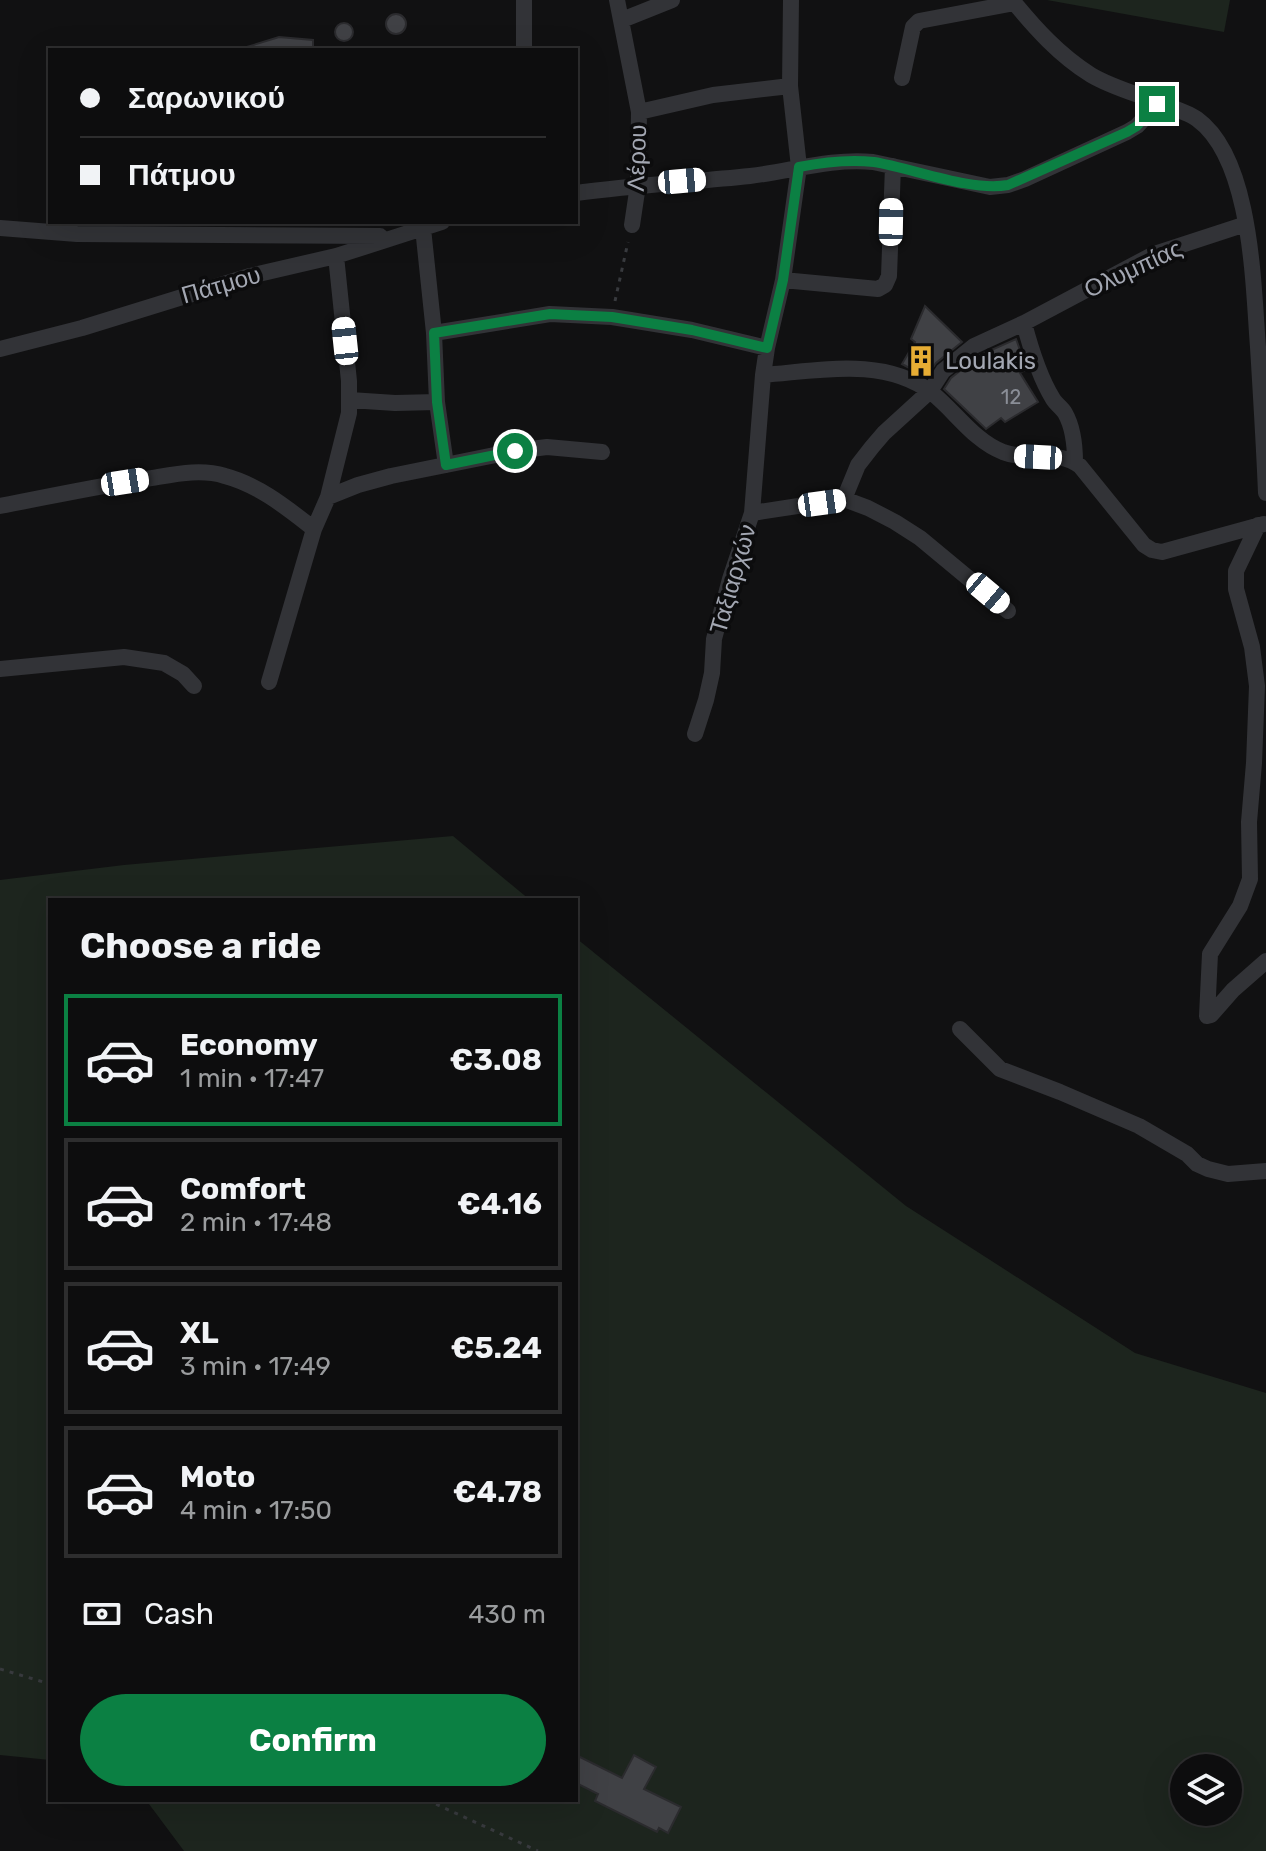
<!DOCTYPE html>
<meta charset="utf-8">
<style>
body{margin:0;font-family:Rubik,sans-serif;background:#1b1b1c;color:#f1f3f6;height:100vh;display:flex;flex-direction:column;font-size:30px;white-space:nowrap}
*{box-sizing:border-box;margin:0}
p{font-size:26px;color:#9a9c9e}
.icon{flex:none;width:44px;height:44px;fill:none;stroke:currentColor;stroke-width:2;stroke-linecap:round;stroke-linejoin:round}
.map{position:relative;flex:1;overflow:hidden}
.panel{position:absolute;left:48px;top:898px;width:530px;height:904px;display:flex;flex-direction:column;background:#0d0d0e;border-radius:0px;box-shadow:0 8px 32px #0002,0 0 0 2px #2d2d2e}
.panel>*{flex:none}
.guide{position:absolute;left:48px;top:48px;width:530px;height:176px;border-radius:0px;box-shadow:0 8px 32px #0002,0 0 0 2px #2d2d2e;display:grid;align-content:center;height:176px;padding:0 32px;background:#0d0d0e}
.buttons{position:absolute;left:1170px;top:1754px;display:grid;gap:16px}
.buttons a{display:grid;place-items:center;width:72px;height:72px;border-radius:50%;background:#0d0d0e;box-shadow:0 8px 32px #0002,0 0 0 2px #2d2d2e;font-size:40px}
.end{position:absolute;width:36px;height:36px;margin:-18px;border:10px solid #0b8043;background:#fff;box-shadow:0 0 0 4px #fff}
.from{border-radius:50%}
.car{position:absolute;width:24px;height:48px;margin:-24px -12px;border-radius:10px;box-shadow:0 0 6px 2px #0007;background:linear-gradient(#fff 24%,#345 0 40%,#fff 0 76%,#345 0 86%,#fff 0)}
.guide b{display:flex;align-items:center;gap:28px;height:76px;font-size:30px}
.guide b+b{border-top:2px solid #2d2d2e}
.guide i{width:20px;height:20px;background:#f1f3f6}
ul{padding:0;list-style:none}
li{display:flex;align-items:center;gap:24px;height:132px;margin:0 16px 12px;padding:0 16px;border:4px solid #2d2d2e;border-radius:0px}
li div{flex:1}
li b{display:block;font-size:30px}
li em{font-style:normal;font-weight:700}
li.active{border-color:#0b8043}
li>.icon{width:72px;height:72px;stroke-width:1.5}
h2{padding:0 32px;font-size:36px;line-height:96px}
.pay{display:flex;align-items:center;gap:20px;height:88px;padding:0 32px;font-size:30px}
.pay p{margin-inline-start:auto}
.cta{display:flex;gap:16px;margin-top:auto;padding:16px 32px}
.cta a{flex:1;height:92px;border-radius:48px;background:#0b8043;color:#fff;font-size:32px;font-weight:700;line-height:92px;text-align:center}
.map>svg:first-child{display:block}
.green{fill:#1d251e;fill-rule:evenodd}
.building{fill:#404145;stroke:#2b2b2e;stroke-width:2}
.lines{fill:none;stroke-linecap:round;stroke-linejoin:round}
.path{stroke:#383a3e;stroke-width:3;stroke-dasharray:4 6;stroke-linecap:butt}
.minor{stroke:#323337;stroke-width:16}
.route{stroke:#0b8043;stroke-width:10}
.labels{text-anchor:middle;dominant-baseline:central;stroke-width:7;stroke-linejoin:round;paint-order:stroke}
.number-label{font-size:20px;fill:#8a8e97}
.street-label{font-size:24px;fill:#a3a7b2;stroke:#0c0c0d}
.poi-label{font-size:24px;fill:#a3a7b2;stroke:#0c0c0d;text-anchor:start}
</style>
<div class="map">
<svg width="1266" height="1851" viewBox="0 0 1266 1851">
<rect width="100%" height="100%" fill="#111112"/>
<!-- green -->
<path class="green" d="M1047,0H1230L1224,32Z
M453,836L530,900H50V1760L0,1755V880L124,865Z
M576,938L906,1206L1135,1353L1266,1393V1851H184L146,1800H576ZM1184,1768H1228V1812H1184Z"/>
<!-- building -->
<path class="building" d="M386 24a10 10 0 1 1 20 0a10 10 0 1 1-20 0Z
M335 32a9 9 0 1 1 18 0a9 9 0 1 1-18 0Z
M279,37L313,40V50H248L247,47Z
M925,306L962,342L936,363L926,377L902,364L915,342L911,339Z
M1016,339L1027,369L1020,373L1038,402L1005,422L1001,418L986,429L944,389L951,378L980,355Z
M576,1755L622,1778L634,1755L656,1767L644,1789L681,1807L668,1833L659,1828L657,1832L595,1801L598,1794L576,1783Z"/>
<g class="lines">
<!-- path -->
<path class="path" d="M615,301L628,242
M0,1669L50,1684
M427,1800L538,1851"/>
<!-- minor -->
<path class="minor" d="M524,0V50
M617,0L639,112L638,185L632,225
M1012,0C1035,28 1059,55 1091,75C1106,84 1124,90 1141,96C1156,103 1185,110 1197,119C1252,159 1253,284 1258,347C1261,396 1264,444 1266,493
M622,20L672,0
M902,78L913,27L919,21L1015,3
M639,112L713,95L790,86
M576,193C634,185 692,182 750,176C792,171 831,158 873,162L990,187L1008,185L1025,179L1127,132L1137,126L1157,104
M0,228L77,234L380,236
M423,228L434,333L437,402L446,465
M783,280L878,289L885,285L889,276L893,166
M1024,323C1030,346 1040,378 1053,399C1056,404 1062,408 1065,413C1073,427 1075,446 1075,462
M434,333L550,314L612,317L692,330L767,348
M0,349L82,328L250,276L336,256L442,222
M763,375C818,371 884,356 932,393C955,411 974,441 1003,452C1027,462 1059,449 1080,466L1144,545L1152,550L1162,552L1264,524
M350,400L395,403L437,402
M328,497L358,485L391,476L515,451L547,447L602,452
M844,499L858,465L872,447L884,433L930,391L943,371L974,346L1024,323L1154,254L1246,224
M0,506C48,497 97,486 146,479C172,475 199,468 225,476C259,485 287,508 314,529
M752,513L844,499L868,508L895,522L920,538L1008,611
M1258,525L1236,571V589L1252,647L1257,686L1254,763L1249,822L1250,879L1240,906L1210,954L1207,1016L1211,1015L1233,990L1266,961
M0,669L124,657L164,663L183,674L194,686
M269,682L314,529L328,497L349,413V381L336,256
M695,734L706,700L712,673L714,639L730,579L752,513L763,375L767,348L783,280L799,167L790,86L791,0
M960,1029L1000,1069L1060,1092L1139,1126L1187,1154L1197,1164L1208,1169L1228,1174L1266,1171"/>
</g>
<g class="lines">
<!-- route -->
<path class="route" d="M515,451L446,465L437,402L434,333L550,314L612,317L692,330L767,348L783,280L799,167C824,162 848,159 874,162C912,168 971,192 1008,185L1127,132L1137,126L1157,104"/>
</g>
<!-- icons -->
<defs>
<symbol id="building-bare" viewBox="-9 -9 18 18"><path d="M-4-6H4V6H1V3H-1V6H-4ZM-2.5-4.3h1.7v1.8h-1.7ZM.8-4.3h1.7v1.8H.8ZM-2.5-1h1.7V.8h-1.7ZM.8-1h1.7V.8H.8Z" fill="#e7ad34" stroke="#0c0c0d" stroke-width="2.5" paint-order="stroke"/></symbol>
</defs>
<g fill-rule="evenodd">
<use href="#building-bare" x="899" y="339" width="44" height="44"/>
</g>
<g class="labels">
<!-- number labels -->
<g class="number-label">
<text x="1011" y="397">12</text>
</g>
<!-- street labels -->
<g class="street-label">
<text transform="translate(637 158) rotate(-88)">Λέρου</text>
<text transform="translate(1133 269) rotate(-25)">Ολυμπίας</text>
<text transform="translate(221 285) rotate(-16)">Πάτμου</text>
<text transform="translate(733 579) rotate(-74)">Ταξιαρχών</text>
</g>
<!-- poi labels -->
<g class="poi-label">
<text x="945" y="361">Loulakis</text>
</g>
</g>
</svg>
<div class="buttons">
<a><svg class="icon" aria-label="layers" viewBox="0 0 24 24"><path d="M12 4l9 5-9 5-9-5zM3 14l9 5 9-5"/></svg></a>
</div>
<i class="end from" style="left:515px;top:451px"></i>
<i class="end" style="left:1157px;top:104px"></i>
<i class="car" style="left:682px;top:181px;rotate:85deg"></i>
<i class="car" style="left:891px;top:222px;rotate:1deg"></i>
<i class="car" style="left:345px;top:341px;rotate:354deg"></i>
<i class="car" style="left:1038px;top:457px;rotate:273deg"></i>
<i class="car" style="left:125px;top:482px;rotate:81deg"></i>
<i class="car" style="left:822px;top:503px;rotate:82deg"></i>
<i class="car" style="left:988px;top:593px;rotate:130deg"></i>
<div class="guide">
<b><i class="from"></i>Σαρωνικού</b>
<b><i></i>Πάτμου</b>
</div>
<section class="panel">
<h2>Choose a ride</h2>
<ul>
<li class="active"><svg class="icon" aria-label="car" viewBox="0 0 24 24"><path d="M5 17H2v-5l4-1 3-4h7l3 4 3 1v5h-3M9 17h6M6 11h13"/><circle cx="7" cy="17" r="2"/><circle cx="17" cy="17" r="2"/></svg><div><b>Economy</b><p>1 min · 17:47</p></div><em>€3.08</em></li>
<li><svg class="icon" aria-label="car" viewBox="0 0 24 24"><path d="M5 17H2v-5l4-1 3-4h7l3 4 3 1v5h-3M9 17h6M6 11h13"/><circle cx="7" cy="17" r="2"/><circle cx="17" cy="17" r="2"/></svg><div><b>Comfort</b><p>2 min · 17:48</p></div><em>€4.16</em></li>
<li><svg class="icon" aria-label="car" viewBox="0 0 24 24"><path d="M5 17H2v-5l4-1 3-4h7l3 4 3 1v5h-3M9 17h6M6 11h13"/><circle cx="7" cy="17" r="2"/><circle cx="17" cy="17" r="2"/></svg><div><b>XL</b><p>3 min · 17:49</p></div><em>€5.24</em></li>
<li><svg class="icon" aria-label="car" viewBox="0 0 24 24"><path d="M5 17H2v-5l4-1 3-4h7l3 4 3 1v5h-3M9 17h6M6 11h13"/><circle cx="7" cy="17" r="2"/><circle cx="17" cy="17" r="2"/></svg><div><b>Moto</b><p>4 min · 17:50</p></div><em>€4.78</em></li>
</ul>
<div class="pay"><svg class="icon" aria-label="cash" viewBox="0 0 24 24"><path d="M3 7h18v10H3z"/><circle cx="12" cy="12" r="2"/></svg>Cash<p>430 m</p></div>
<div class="cta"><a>Confirm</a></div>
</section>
</div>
